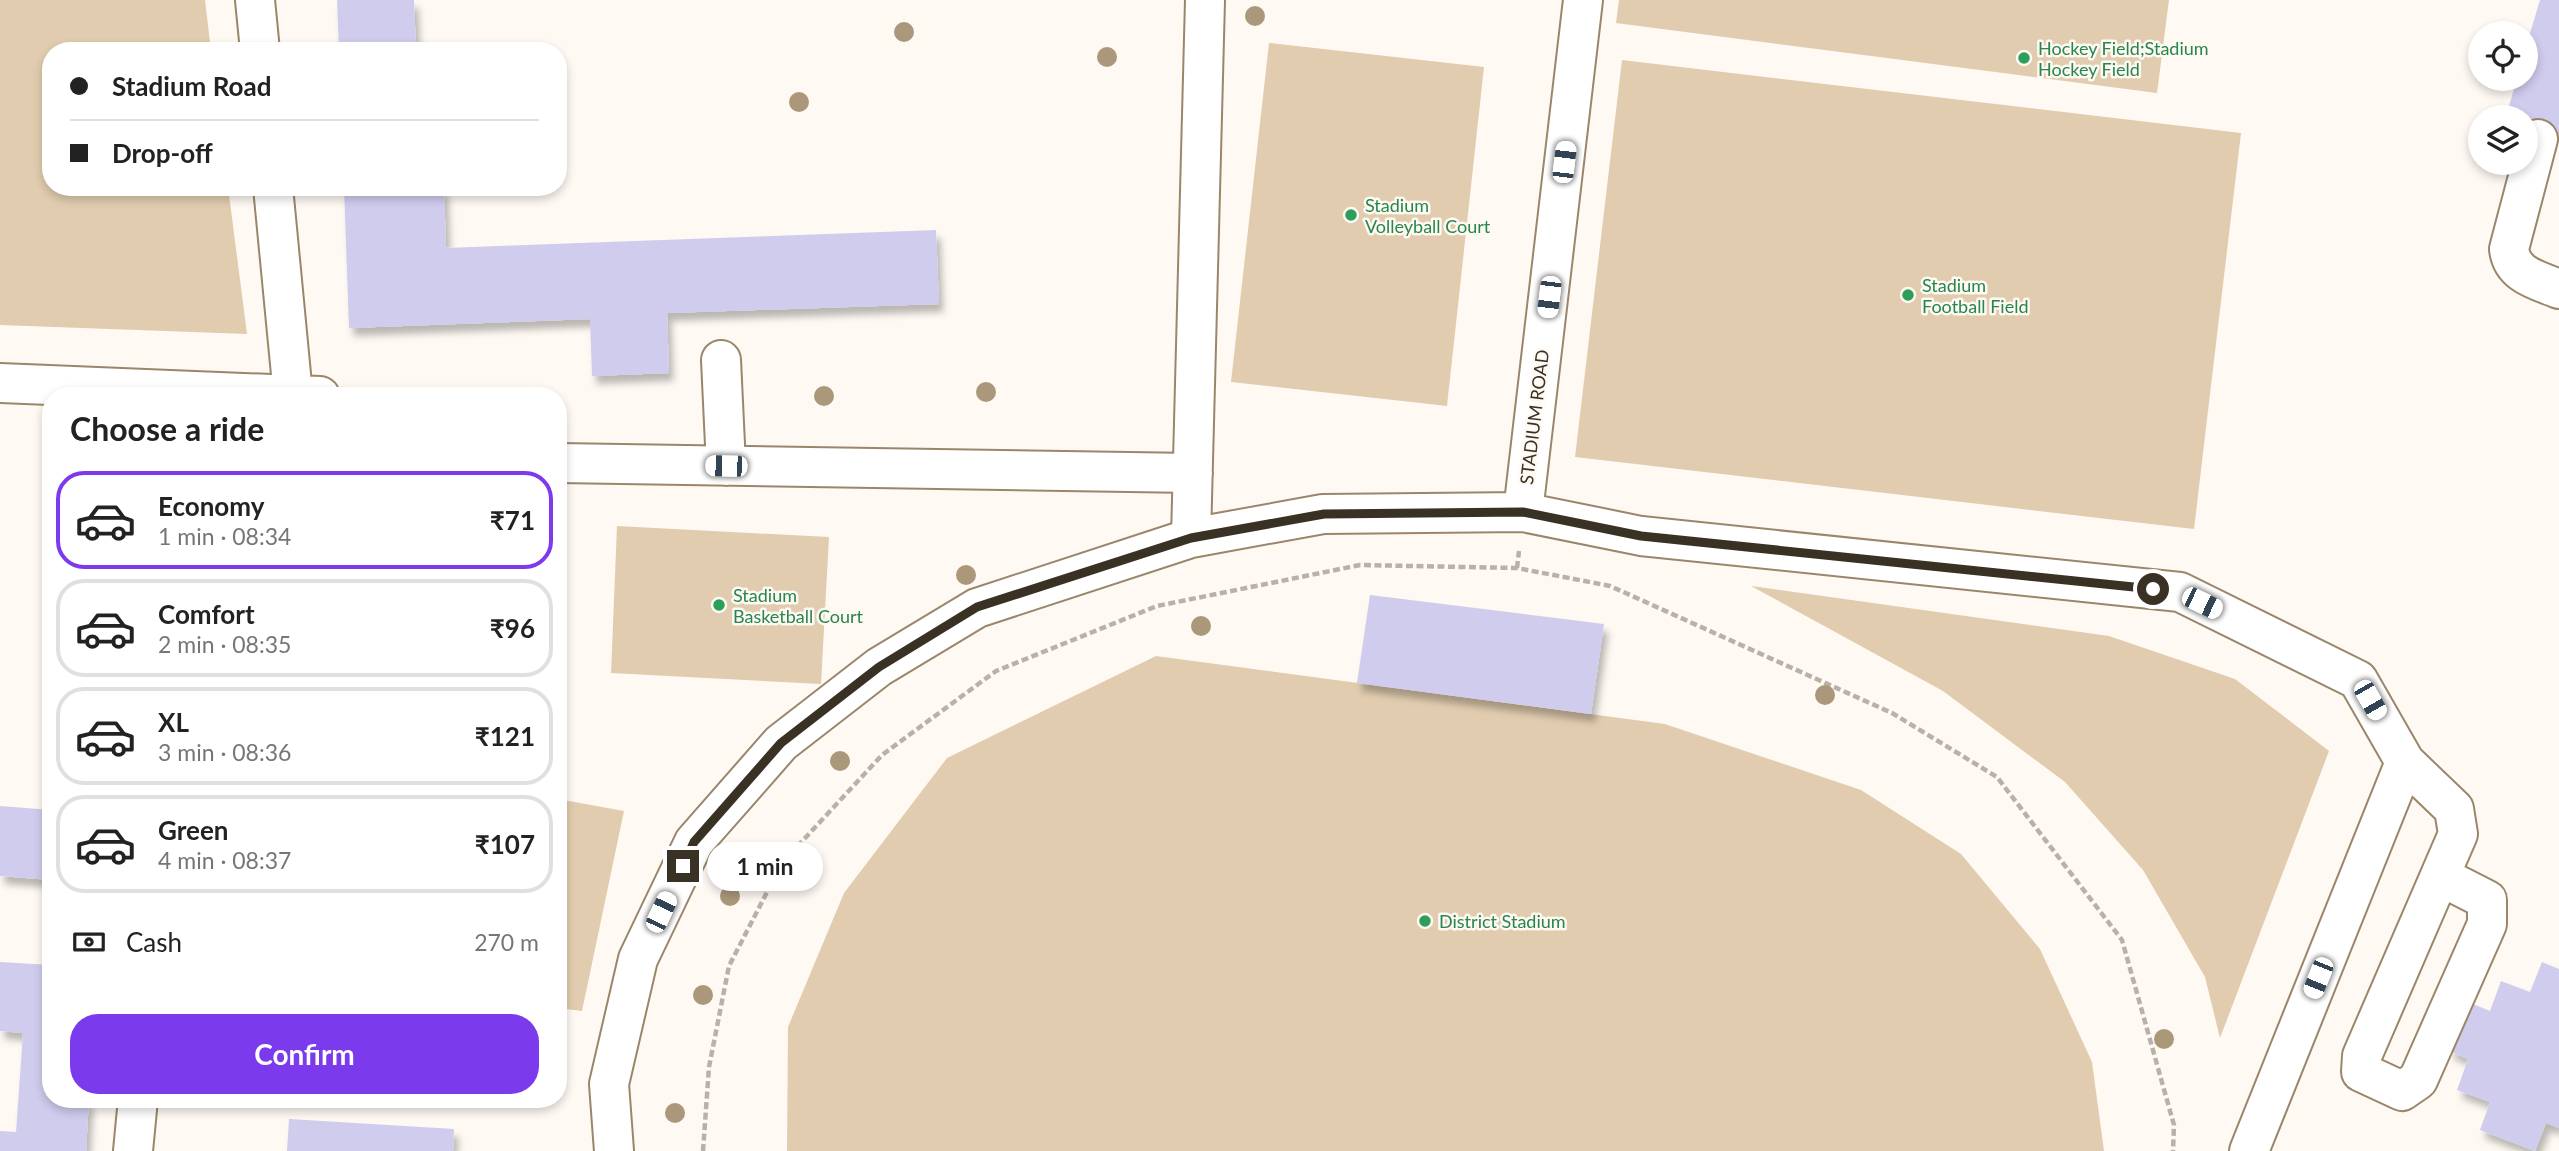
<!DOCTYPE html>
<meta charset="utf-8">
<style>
body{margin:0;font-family:Lato,sans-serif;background:#f2f2f2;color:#222;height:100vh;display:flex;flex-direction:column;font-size:26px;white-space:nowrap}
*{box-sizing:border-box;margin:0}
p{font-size:23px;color:#767676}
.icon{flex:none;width:38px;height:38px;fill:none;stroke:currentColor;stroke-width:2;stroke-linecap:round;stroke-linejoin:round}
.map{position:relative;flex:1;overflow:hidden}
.side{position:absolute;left:42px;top:387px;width:525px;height:721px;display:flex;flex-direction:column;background:#fff;border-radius:28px;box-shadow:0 4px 10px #0003}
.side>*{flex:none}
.hud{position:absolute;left:42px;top:42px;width:525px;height:154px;border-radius:28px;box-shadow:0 4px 10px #0003;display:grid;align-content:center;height:154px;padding:0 28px;background:#fff}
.tools{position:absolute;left:2468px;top:21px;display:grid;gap:14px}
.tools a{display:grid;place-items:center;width:70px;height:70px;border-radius:50%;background:#fff;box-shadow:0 4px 10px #0003;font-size:35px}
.end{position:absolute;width:32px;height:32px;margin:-16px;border:9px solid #3a3125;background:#fff;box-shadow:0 0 0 4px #fff}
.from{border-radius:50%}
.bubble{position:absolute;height:49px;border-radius:24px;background:#fff;box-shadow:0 4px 10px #0003;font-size:23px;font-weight:700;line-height:49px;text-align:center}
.car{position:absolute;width:21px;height:42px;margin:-21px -10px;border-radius:9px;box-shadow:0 0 5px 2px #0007;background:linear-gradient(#fff 24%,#345 0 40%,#fff 0 76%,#345 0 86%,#fff 0)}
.hud b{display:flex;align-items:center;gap:24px;height:66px;font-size:26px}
.hud b+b{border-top:2px solid #e0e0e0}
.hud i{width:18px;height:18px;background:#222}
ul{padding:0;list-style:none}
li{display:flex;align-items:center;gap:21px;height:98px;margin:0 14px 10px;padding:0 14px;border:4px solid #e0e0e0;border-radius:28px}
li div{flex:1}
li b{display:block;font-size:26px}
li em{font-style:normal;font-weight:700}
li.current{border-color:#7c3aed}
li>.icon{width:63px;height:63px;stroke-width:1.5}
h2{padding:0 28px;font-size:32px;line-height:84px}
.pay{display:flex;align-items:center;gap:18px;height:77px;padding:0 28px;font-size:26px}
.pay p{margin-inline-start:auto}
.primary-button{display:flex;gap:14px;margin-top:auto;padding:14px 28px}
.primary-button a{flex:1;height:80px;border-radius:28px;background:#7c3aed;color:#fff;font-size:28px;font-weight:700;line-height:80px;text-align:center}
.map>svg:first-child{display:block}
.green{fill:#e1ccaf}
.building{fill:#d0ccee;filter:url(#shadow)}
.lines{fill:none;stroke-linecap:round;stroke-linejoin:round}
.minor-casing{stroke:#9a866a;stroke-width:42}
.path{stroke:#b8b1a9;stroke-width:4.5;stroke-dasharray:7 3.5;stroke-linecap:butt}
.minor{stroke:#fff;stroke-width:38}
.tree{fill:#ab987b}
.route{stroke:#3a3125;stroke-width:9}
.leisure-dot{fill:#2e9e5b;stroke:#fef9f3;stroke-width:2.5}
.labels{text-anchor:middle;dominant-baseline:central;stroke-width:5;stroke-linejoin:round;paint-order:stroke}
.leisure-label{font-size:18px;fill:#27864d;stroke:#fef9f3;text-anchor:start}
.street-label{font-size:18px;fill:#3a3125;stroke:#fef9f3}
</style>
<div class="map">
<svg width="2559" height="1151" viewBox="0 0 2559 1151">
<defs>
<filter id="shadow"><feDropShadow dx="4.5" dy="8" stdDeviation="3.5" flood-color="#0004"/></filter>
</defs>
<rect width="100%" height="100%" fill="#fef9f3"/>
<!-- green -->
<path class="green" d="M0,0H205L211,51H51V187H228L247,334L0,325Z
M1619,0H2169L2157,93L1616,23Z
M1269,43L1484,67L1447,406L1231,382Z
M1622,60L2241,133L2194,529L1575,457Z
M617,526L829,537L821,684L611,673Z
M1751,586L2109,636L2235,679L2329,751L2220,1038L2205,977L2143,870L2065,782L1943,691Z
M1156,656L1665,724L1861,790L1961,854L2040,949L2092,1062L2104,1151H787L788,1027L844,893L947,758Z
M558,799L624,811L582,1011L558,1008Z"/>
<!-- building -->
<path class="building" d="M337,0H414L416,51H339Z
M2540,0H2559V132L2525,122V117L2506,116L2517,79H2525V50Z
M344,187H444L446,248L936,230L939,304L667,313L669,373L592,376L590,319L349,328Z
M1370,595L1604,624L1591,714L1357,683Z
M0,806L51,810V880L0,876Z
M0,962L51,965V1099H89L86,1151H0V1131L16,1132L23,1033L0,1031Z
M2542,962L2559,969V1128L2546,1123L2535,1151L2480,1130L2490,1102L2457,1090L2468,1059L2449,1051L2468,1002L2490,1011L2501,981L2530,992Z
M289,1119L454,1129L453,1151H287Z"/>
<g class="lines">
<defs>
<path id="minor" d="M255,0L260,51
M1583,0L1523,512L1641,536L2180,592L2358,680L2405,762L2454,809L2458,834L2362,1056L2361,1072L2402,1091L2418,1080L2487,924V900L2440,876
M2538,139L2509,249C2512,275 2537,280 2559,289
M273,187L293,395
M721,360L726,466
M0,383L320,396
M558,463L1193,473
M1191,538L1205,0
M133,1151L138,1099
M614,1151L609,1084L638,959L694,842L781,743L879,667L977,608L1191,538L1323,514L1523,512
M2249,1151L2405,762"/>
</defs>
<!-- minor casing -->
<use href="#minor" class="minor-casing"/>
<!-- path -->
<path class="path" d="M1517,568L1519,551
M703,1151L709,1067L729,966L782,863L882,755L996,671L1157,606L1360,565L1517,568L1610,586L1892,713L1997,777L2122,940L2174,1125L2173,1151"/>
<!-- minor -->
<use href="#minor" class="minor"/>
</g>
<!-- trees -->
<g class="tree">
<circle cx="1255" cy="16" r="10"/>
<circle cx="904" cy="32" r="10"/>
<circle cx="1107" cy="57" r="10"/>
<circle cx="799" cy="102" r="10"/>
<circle cx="986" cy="392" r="10"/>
<circle cx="824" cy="396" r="10"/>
<circle cx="966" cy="575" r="10"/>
<circle cx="1201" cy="626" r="10"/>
<circle cx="1825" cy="695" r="10"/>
<circle cx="840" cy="761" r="10"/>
<circle cx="730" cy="896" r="10"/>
<circle cx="703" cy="995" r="10"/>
<circle cx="2164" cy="1039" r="10"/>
<circle cx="675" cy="1113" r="10"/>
</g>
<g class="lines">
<!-- route -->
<path class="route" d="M683,866L694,842L781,743L879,667L977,607L1191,538L1324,514L1523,512L1641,536L2153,589"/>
</g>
<!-- markers -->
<g class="leisure-dot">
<circle cx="2024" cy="58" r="7"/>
<circle cx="1351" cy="215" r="7"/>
<circle cx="1908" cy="295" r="7"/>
<circle cx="719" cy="605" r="7"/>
<circle cx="1425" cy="921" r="7"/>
</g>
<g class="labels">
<!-- leisure labels -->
<g class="leisure-label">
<text x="2038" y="48">Hockey Field;Stadium<tspan x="2038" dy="21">Hockey Field</tspan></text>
<text x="1365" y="205">Stadium<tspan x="1365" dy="21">Volleyball Court</tspan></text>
<text x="1922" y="285">Stadium<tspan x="1922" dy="21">Football Field</tspan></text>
<text x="733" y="595">Stadium<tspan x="733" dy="21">Basketball Court</tspan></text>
<text x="1439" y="921">District Stadium</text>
</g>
<!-- street labels -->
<g class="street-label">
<text transform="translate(1534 417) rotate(-83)">STADIUM ROAD</text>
</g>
</g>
</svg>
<div class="tools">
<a><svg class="icon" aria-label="locate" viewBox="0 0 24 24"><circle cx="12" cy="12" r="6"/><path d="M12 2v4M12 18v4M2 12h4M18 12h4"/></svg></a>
<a><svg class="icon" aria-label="layers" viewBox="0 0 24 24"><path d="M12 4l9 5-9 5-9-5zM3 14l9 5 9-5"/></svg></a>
</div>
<i class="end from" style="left:2153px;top:589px"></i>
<i class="end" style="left:683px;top:866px"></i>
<div class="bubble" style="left:707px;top:842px;width:116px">1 min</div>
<i class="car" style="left:1564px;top:162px;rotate:7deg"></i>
<i class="car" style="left:1549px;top:297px;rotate:187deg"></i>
<i class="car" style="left:726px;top:466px;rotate:271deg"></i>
<i class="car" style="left:2202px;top:603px;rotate:116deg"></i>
<i class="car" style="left:2370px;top:700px;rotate:150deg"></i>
<i class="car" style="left:661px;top:912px;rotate:25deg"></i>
<i class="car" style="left:2318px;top:978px;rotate:202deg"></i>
<div class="hud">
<b><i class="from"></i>Stadium Road</b>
<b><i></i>Drop-off</b>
</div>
<section class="side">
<h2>Choose a ride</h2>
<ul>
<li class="current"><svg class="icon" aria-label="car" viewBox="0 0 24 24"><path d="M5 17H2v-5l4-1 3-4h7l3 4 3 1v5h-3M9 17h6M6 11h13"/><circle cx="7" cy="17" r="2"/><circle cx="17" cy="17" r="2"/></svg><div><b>Economy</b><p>1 min · 08:34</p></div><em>₹71</em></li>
<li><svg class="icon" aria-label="car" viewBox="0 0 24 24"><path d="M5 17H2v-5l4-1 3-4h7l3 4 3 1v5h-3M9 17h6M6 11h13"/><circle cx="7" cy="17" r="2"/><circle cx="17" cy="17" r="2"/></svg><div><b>Comfort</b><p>2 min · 08:35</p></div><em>₹96</em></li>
<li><svg class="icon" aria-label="car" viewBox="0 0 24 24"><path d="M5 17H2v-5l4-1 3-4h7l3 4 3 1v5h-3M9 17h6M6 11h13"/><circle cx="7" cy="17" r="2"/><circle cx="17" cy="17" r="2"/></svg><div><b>XL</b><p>3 min · 08:36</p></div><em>₹121</em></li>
<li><svg class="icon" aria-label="car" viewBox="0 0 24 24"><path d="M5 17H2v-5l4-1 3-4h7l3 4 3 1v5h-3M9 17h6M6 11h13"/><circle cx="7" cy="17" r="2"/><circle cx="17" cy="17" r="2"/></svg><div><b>Green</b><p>4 min · 08:37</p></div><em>₹107</em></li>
</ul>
<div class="pay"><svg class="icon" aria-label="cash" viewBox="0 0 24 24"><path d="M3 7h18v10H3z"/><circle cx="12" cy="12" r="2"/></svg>Cash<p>270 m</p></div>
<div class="primary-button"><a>Confirm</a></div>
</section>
</div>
